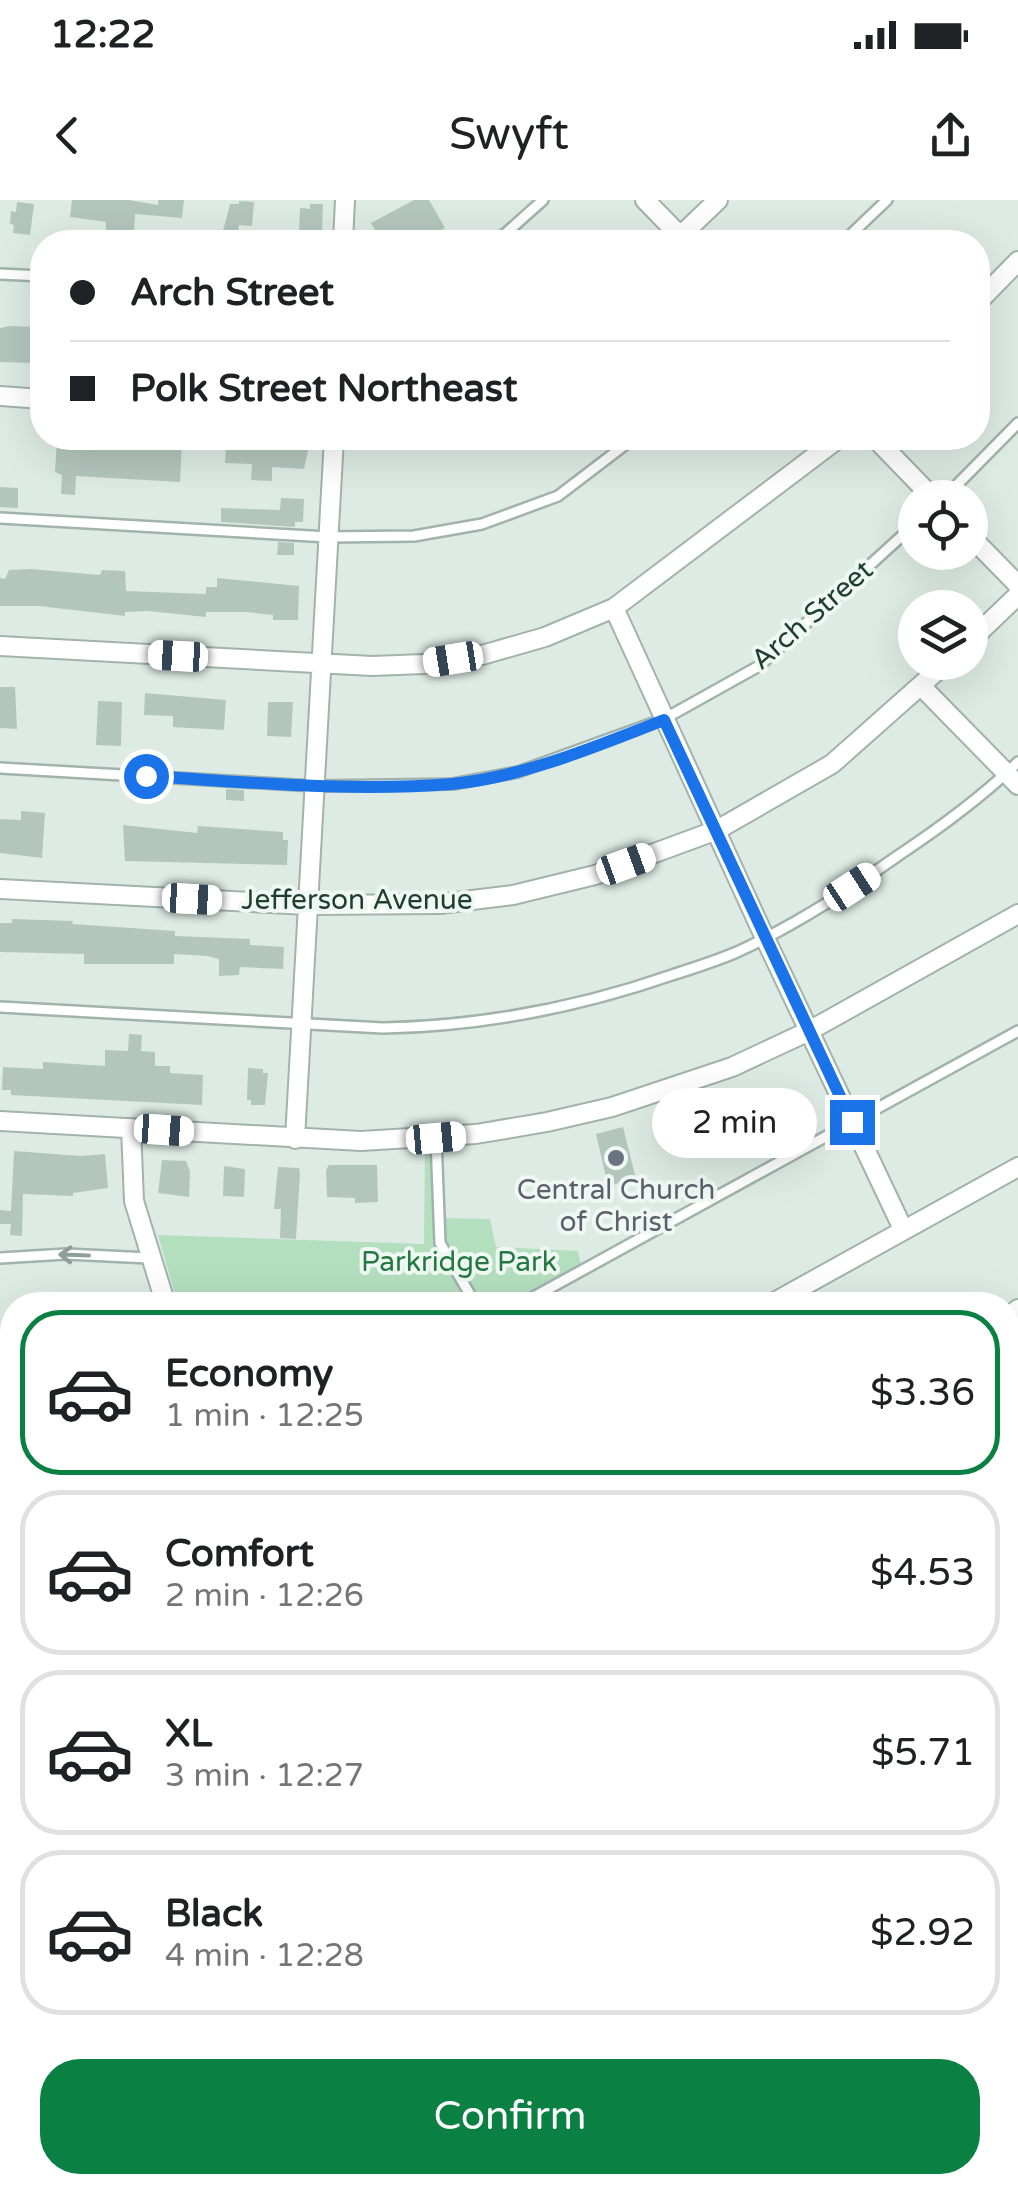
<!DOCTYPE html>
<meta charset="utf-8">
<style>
body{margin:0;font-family:"Varela Round",sans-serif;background:#f6f6f6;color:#202124;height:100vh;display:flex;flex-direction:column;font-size:38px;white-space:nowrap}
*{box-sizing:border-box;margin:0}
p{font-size:32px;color:#757577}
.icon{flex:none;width:55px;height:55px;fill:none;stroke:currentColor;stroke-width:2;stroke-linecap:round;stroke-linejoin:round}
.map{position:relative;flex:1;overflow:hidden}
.panel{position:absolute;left:0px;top:1092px;width:1020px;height:902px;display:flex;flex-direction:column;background:#fff;border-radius:40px 40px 0 0;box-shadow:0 10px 40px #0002}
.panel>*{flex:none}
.top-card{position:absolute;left:30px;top:30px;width:960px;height:220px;border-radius:40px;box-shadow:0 10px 40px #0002;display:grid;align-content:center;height:220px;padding:0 40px;background:#fff}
.controls{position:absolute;left:898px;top:280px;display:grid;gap:20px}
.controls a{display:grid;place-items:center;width:90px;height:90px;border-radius:50%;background:#fff;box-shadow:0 10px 40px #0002;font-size:50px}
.end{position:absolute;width:45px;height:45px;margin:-22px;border:12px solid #1a73e8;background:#fff;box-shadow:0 0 0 5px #fff}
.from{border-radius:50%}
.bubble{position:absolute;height:70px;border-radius:35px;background:#fff;box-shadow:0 10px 40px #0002;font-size:32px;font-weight:600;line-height:70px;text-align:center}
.car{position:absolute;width:30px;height:60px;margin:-30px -15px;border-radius:12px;box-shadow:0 0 8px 2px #0007;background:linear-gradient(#fff 24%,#345 0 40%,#fff 0 76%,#345 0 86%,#fff 0)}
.top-card b{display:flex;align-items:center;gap:35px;height:95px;font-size:38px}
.top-card b+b{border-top:2px solid #e0e0e0}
.top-card i{width:25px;height:25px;background:#202124}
ul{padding:18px 0 0;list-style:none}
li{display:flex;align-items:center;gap:30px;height:165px;margin:0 20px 15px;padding:0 20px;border:5px solid #e0e0e0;border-radius:40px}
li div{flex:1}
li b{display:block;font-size:38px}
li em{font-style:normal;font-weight:600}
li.active{border-color:#0b8043}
li>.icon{width:90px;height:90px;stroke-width:1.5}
.button{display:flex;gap:20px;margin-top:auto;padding:20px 40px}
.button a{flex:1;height:115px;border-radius:40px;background:#0b8043;color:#fff;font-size:40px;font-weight:600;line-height:115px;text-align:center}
.status{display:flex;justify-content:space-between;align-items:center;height:70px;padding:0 50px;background:#fff;direction:ltr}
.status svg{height:28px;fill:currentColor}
header{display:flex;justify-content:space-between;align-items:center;height:130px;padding:0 40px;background:#fff;font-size:45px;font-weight:600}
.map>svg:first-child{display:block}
.built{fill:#ccdbd4}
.green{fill:#b4dfbe}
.building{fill:#b3c6be}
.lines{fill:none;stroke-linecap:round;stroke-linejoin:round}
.service-casing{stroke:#a1b3ac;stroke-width:14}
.minor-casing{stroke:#a1b3ac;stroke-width:22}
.primary-casing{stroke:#bcc5c2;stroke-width:32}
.path{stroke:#7bb39f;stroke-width:2.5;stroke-dasharray:5 8;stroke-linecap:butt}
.service{stroke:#fff;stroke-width:9}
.minor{stroke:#fff;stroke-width:18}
.primary{stroke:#5da691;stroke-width:28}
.oneway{stroke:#8e9e99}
.route{stroke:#1a73e8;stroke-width:12}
.worship-dot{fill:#6b7280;stroke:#eff8f3;stroke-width:4}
.labels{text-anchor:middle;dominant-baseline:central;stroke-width:8;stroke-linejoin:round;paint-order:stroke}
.street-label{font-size:28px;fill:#1e3d33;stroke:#eff8f3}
.worship-label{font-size:28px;fill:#5b616d;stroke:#eff8f3}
.park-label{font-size:28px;fill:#247841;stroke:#eff8f3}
</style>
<div class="status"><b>12:22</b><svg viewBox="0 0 49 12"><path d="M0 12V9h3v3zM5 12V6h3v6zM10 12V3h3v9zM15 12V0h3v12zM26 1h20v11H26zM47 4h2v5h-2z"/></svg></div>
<header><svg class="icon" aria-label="back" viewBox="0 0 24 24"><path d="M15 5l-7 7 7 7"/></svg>Swyft<svg class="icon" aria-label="share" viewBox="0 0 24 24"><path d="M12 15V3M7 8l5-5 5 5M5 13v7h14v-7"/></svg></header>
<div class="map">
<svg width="1018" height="1994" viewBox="0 0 1018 1994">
<rect width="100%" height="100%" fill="#deebe5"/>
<!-- built -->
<path class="built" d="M1018,1317V1471L1008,1477V1322Z
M12,1791V1982L205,1983L209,1994H0V1796Z"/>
<!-- green -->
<path class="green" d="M425,946H442L443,1018L490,1019L496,1047L578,1051L581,1066L512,1105H178L158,1035L424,1044Z
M1018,1644V1831L1008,1836V1650Z"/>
<!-- building -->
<path class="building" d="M72,0H129L158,5V0H184L182,18L135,14L134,34L106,31V22L70,17Z
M414,0H429L445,28L420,42H382L371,23Z
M239,1L254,2L252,26L239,25L238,32L223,31L230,4H239Z
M17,2L34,4L30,35L13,33L14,25L10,24L11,11L16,12Z
M310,4H323L322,31L299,34L300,8L310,9Z
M10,126L36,127L35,163L0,162V128Z
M156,239L182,241L180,282L76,276L75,295L61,294L62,275L55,272L57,240L98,243H156Z
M254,240L310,242L304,269L272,267V281L251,280L252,264L225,263L226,244L253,246Z
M0,287L18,288V308L0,307Z
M281,298L304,299L303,322H295V327L221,322V308L280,310Z
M278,342L294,343V355H277Z
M31,369L100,375L102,370L125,371L126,391L206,394V387H217V378L299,386L298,420H273V415L246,412H206V417L148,411L125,412V416L39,406H0V378L5,379L9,370Z
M0,487H15L17,529L0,528Z
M145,493L226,500L224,530L173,527V516L144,515Z
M98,501L122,502L121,546L96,545Z
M268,502H293L291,537L267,536Z
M226,589L244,590V601L226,600Z
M21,611L45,613L42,658L0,653V619L21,620Z
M123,625L197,633L198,626L283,632V640H288L287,665L125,661Z
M12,719L73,721L72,724L175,731V736L250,739V745L284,747L283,769L240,767L239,775L219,776V759L207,756L174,754V764H84V754L0,752V723H12Z
M129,834L142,835L141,851L155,852V866H170V873L203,875L202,905L11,895V890H2L3,867L43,869V862L105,866V850L128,851Z
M248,868L263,869V873H268L265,905H251V900H247Z
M623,927L636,979L608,986L596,934Z
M14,951L81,956L105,954L108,988L73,993V996L23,994L22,1036L10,1035L11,1024H0V1010L11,1011Z
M162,960L186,961L190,971L189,997L158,993Z
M329,965H377L378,1002L355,1003V998L327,997L326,970Z
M224,966L245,969L244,997L223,996Z
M278,967L299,968L300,973L296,1039L280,1038L281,1009H274Z
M12,1364V1426L0,1430V1368Z
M12,1832V1920L0,1925V1836Z
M516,1982H557L562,1994H522Z"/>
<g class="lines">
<defs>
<path id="service" d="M496,42L543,0
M843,42L887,0
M0,74L42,76
M944,298L1018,223
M0,318L328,337L414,336L482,324L558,296L634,238
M0,568L315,586L453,584L518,572L664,519L759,466L915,324
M0,807L383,828C484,826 577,808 672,775C694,768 716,761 737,752C794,726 848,691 899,655C941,627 982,597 1018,562
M436,938L440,1043L476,1105
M0,1058L66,1054L149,1058
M519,1105L1018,831
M1008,1149L1018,1143
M1008,1217L1018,1212
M0,1291L12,1294
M1008,1300L1018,1323
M0,1334L12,1330
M1008,1356L1014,1352L1018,1342
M1008,1477L1018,1472
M0,1959L12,1951
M263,1982L268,1994
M586,1982L592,1994"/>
<path id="minor" d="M645,0L686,42
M343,42L345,0
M674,42L718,0
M978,102L1018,61
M0,196L42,199
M875,238L933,298
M970,336L1018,385
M614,408L765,738L903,1029
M970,441L1018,395
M0,446L372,466L424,464L482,455L545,437L614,408L839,238
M922,487L1018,585
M0,689L308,705L440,704L513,695L595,675L717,630L832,564L947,462
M0,921L361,941L476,934L547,922L612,907L732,867L809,831L1018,714
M131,928L134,1001L166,1105
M295,939L334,238
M769,1105L1018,967
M1008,1117L1018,1109
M0,1469L12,1464
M1008,1633L1018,1627
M476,1982L480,1994
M738,1982L742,1994
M960,1982L963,1994
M314,1994L336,1982
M1009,1994L1018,1989"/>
<path id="primary" d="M1008,1288L1018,1282
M0,1749L12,1744
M0,1776L12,1771"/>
</defs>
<!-- service casing -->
<use href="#service" class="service-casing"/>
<!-- minor casing -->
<use href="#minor" class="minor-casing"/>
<!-- primary casing -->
<use href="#primary" class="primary-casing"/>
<!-- path -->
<path class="path" d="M1008,1743L1018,1737
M2,1798L12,1822
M0,1824L11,1819"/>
<!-- service -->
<use href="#service" class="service"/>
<!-- minor -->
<use href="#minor" class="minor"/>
<!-- primary -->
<use href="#primary" class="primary"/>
</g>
<!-- one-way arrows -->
<defs><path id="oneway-shaft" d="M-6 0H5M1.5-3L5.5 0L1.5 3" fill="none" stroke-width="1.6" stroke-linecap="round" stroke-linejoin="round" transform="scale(2.5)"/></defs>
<use class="oneway" href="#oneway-shaft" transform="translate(74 1055) rotate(-178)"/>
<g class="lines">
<!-- route -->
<path class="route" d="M146,576C247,582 351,592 452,584C524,577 597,546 664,520L852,922"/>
</g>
<!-- markers -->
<circle class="worship-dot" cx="616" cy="958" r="10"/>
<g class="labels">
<!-- street labels -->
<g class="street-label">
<text transform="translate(812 415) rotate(-41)">Arch Street</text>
<text x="357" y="700">Jefferson Avenue</text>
</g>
<!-- worship labels -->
<g class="worship-label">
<text x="616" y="990">Central Church<tspan x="616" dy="32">of Christ</tspan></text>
</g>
<!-- park labels -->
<g class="park-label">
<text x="459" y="1062">Parkridge Park</text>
</g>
</g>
</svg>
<div class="controls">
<a><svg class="icon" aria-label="locate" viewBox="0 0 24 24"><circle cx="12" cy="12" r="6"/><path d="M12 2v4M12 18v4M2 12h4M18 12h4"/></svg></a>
<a><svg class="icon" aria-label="layers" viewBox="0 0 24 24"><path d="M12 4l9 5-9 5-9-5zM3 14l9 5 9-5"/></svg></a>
</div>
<i class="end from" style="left:146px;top:576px"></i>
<i class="end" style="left:852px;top:922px"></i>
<div class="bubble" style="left:652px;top:888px;width:165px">2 min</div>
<i class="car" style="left:178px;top:456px;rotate:273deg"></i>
<i class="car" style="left:453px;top:459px;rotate:261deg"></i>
<i class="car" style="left:626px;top:664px;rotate:70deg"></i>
<i class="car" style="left:852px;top:687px;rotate:57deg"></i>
<i class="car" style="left:192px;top:699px;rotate:93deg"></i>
<i class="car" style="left:164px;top:930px;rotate:94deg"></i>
<i class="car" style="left:436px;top:938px;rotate:85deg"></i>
<div class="top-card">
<b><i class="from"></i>Arch Street</b>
<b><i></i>Polk Street Northeast</b>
</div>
<section class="panel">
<ul>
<li class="active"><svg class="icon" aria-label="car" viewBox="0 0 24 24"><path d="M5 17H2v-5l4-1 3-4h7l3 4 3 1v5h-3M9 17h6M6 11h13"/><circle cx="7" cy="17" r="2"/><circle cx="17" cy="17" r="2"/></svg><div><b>Economy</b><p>1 min · 12:25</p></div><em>$3.36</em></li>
<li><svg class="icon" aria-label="car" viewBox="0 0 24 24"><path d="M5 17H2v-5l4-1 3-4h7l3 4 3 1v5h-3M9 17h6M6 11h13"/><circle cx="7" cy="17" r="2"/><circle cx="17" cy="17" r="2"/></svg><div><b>Comfort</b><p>2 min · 12:26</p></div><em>$4.53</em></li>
<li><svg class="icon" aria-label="car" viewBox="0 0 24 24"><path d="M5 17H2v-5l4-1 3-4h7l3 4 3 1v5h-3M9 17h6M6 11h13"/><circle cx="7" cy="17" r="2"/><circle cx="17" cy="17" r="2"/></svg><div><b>XL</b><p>3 min · 12:27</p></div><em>$5.71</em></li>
<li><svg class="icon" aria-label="car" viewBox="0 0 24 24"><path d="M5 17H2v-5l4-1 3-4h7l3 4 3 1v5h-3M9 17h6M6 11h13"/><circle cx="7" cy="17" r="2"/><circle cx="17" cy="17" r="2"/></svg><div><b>Black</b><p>4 min · 12:28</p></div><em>$2.92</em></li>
</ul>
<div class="button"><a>Confirm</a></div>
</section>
</div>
